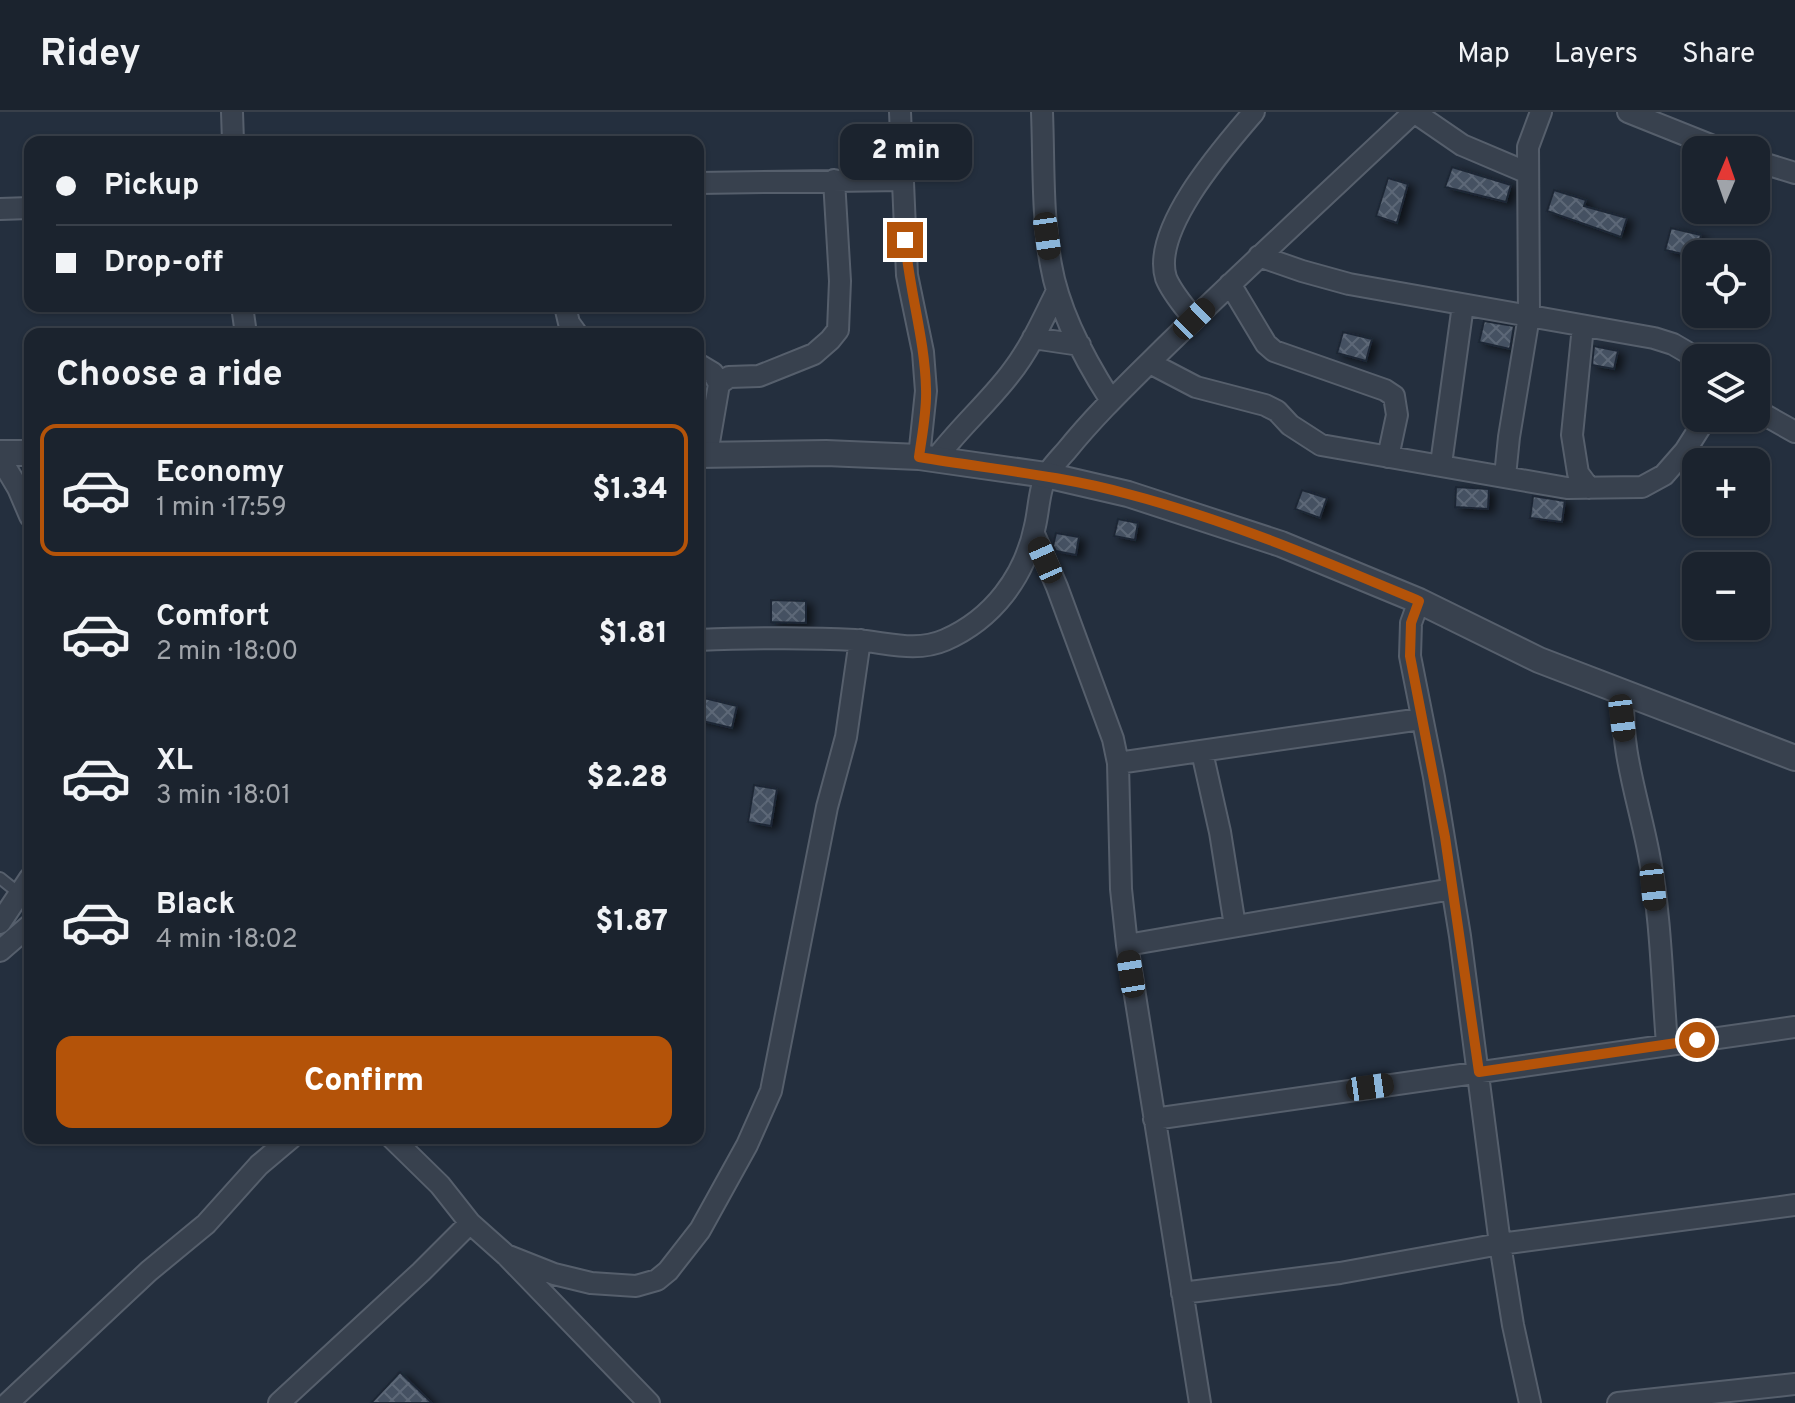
<!DOCTYPE html>
<meta charset="utf-8">
<style>
body{margin:0;font-family:Overpass,sans-serif;background:#282f3a;color:#f1f3f6;height:100vh;display:flex;flex-direction:column;font-size:30px;white-space:nowrap}
*{box-sizing:border-box;margin:0}
p{font-size:26px;color:#a0a4aa}
.icon{flex:none;width:44px;height:44px;fill:none;stroke:currentColor;stroke-width:2;stroke-linecap:round;stroke-linejoin:round}
.map{position:relative;flex:1;overflow:hidden}
.side{position:absolute;left:24px;top:216px;width:680px;height:816px;display:flex;flex-direction:column;background:#1b232e;border-radius:16px;box-shadow:0 2px 6px #0004,0 0 0 2px #39404a}
.side>*{flex:none}
.banner{position:absolute;left:24px;top:24px;width:680px;height:176px;border-radius:16px;box-shadow:0 2px 6px #0004,0 0 0 2px #39404a;display:grid;align-content:center;height:176px;padding:0 32px;background:#1b232e}
.needle{width:52px;rotate:2deg}
.controls{position:absolute;left:1682px;top:24px;display:grid;gap:16px}
.controls a{display:grid;place-items:center;width:88px;height:88px;border-radius:16px;background:#1b232e;box-shadow:0 2px 6px #0004,0 0 0 2px #39404a;font-size:40px}
.end{position:absolute;width:36px;height:36px;margin:-18px;border:10px solid #b45309;background:#fff;box-shadow:0 0 0 4px #fff}
.from{border-radius:50%}
.bubble{position:absolute;height:56px;border-radius:16px;background:#1b232e;box-shadow:0 2px 6px #0004,0 0 0 2px #39404a;font-size:26px;font-weight:800;line-height:56px;text-align:center}
.car{position:absolute;width:24px;height:48px;margin:-24px -12px;border-radius:10px;box-shadow:0 0 6px 2px #0007;background:linear-gradient(#222 24%,#8ab4d8 0 40%,#222 0 76%,#8ab4d8 0 86%,#222 0)}
.banner b{display:flex;align-items:center;gap:28px;height:76px;font-size:30px}
.banner b+b{border-top:2px solid #39404a}
.banner i{width:20px;height:20px;background:#f1f3f6}
ul{padding:0;list-style:none}
li{display:flex;align-items:center;gap:24px;height:132px;margin:0 16px 12px;padding:0 16px;border:4px solid transparent;border-radius:16px}
li div{flex:1}
li b{display:block;font-size:30px}
li em{font-style:normal;font-weight:800}
li.selected{border-color:#b45309}
li>.icon{width:72px;height:72px;stroke-width:1.5}
h2{padding:0 32px;font-size:36px;line-height:96px}
.cta{display:flex;gap:16px;margin-top:auto;padding:16px 32px}
.cta a{flex:1;height:92px;border-radius:16px;background:#b45309;color:#fff;font-size:32px;font-weight:800;line-height:92px;text-align:center}
header{display:flex;align-items:center;gap:48px;box-sizing:border-box;height:112px;padding:0 40px;background:#1b232e;border-bottom:2px solid #39404a}
header strong{font-size:38px}
nav{display:flex;gap:44px;margin-inline-start:auto;font-size:28px}
.map>svg:first-child{display:block}
.building{fill:url(#building-cross-hatch);stroke:#1f2835;stroke-width:2;filter:url(#shadow)}
.lines{fill:none;stroke-linecap:round;stroke-linejoin:round}
.service-casing{stroke:#565f6c;stroke-width:14}
.minor-casing{stroke:#565f6c;stroke-width:24}
.tertiary-casing{stroke:#565f6c;stroke-width:28}
.service{stroke:#38414e;stroke-width:10}
.minor{stroke:#38414e;stroke-width:20}
.tertiary{stroke:#38414e;stroke-width:24}
.route{stroke:#b45309;stroke-width:10}
</style>
<header>
<strong>Ridey</strong>
<nav><a>Map</a><a>Layers</a><a>Share</a></nav>
</header>
<div class="map">
<svg width="1795" height="1291" viewBox="0 0 1795 1291">
<defs>
<pattern id="building-cross-hatch" width="8" height="8" patternUnits="userSpaceOnUse" patternTransform="scale(2)"><rect width="8" height="8" fill="#455162"/><path d="M0 0l8 8M0 8l8-8" fill="none" stroke="#5d6877"/></pattern>
<filter id="shadow"><feDropShadow dx="6" dy="3.5" stdDeviation="4" flood-color="#0009"/></filter>
</defs>
<rect width="100%" height="100%" fill="#242f3e"/>
<!-- building -->
<path class="building" d="M1452,55L1511,73L1506,90L1445,75Z
M1388,66L1408,72L1397,111L1376,104Z
M1554,78L1586,88L1584,94L1627,106L1621,125L1547,99Z
M1671,116L1701,123L1696,145L1665,138Z
M1484,209L1514,214L1510,237L1479,230Z
M1343,220L1372,227L1366,249L1337,241Z
M1594,234L1618,239L1614,257L1592,253Z
M1456,375L1489,377L1488,397L1455,395Z
M1302,378L1327,386L1320,406L1295,397Z
M1533,384L1565,389L1562,410L1530,406Z
M1118,407L1138,411L1135,428L1114,424Z
M1056,421L1079,425L1076,443L1056,439L1053,434Z
M771,488L806,489V511L771,510Z
M700,585L737,594L732,616L698,608Z
M754,673L777,677L771,714L748,710Z
M400,1260L432,1291H371Z"/>
<g class="lines">
<defs>
<path id="service" d="M0,766L20,782"/>
<path id="minor" d="M232,0L233,30
M900,0L907,163L923,240L926,279L919,345
M1042,0C1044,51 1042,103 1051,153C1059,200 1085,248 1110,287
M1414,0L1462,33L1528,61
M1628,0L1723,38
M1756,49L1795,61
M698,71L903,68
M0,97L30,96
M1259,144L1302,159L1349,172L1654,226L1673,232L1697,246
M1230,172L1266,232L1274,239L1385,278L1394,284L1397,303L1388,345
M242,194L246,222
M565,194L569,211L577,222
M1194,207C1184,194 1172,181 1166,166C1151,117 1224,35 1254,0
M1583,214L1572,323L1578,361L1589,376
M1033,226L1080,233
M1150,251L1196,275L1265,293L1277,299L1290,313L1321,333L1567,376L1642,375L1664,363L1685,339L1706,306
M698,252L713,261L719,272L707,342
M719,272L729,265L759,264L814,242L830,228L838,218L840,169L834,68
M1756,298L1795,320
M0,346L18,376L30,404
M935,348C958,317 987,292 1010,262C1030,237 1043,207 1057,179
M1441,352L1463,193
M1505,364L1509,325L1529,204L1528,35L1541,0
M1034,422L1057,475L1113,627L1118,651L1121,777L1127,833L1200,1291
M1419,489L1411,511L1410,544L1434,665L1460,824L1500,1132L1513,1213L1530,1291
M698,528C750,526 803,525 855,528C886,530 915,541 945,528C993,507 1025,464 1035,414C1039,398 1039,374 1048,361C1053,353 1061,345 1067,338C1097,301 1130,270 1163,237C1245,157 1330,79 1414,0
M1624,581C1619,636 1639,689 1649,743C1661,804 1662,870 1667,932
M1202,640L1220,720L1235,814
M1118,651L1421,607
M0,811L30,766
M1127,833L1452,777
M0,839L30,813
M1154,1007L1795,915
M392,1026L440,1073L470,1111L506,1143L649,1291
M506,1143L554,1162L591,1171L636,1174L657,1168L668,1159L700,1118L747,1033L771,979L827,695L846,625L860,528
M1182,1181L1340,1161L1500,1132L1795,1093
M8,1291L149,1159L206,1112L259,1053L291,1026
M279,1291L421,1160L470,1111
M1618,1291L1795,1272"/>
<path id="tertiary" d="M0,341H30
M698,343L826,341L919,345L1046,363L1128,382L1281,432L1419,489L1539,548L1795,646"/>
</defs>
<!-- service casing -->
<use href="#service" class="service-casing"/>
<!-- minor casing -->
<use href="#minor" class="minor-casing"/>
<!-- tertiary casing -->
<use href="#tertiary" class="tertiary-casing"/>
<!-- service -->
<use href="#service" class="service"/>
<!-- minor -->
<use href="#minor" class="minor"/>
<!-- tertiary -->
<use href="#tertiary" class="tertiary"/>
</g>
<g class="lines">
<!-- route -->
<path class="route" d="M905,128C909,178 925,227 926,277C927,299 922,323 919,345C989,357 1059,363 1128,382C1228,408 1324,449 1419,489L1411,511L1410,544L1445,725L1479,960L1697,928"/>
</g>
</svg>
<div class="controls">
<a><svg class="needle" viewBox="-14 -14 28 28"><path d="M0-13l5 13h-10z" fill="#e53935"/><path d="M0 13l5-13h-10z" fill="#a0a4aa"/></svg></a>
<a><svg class="icon" aria-label="locate" viewBox="0 0 24 24"><circle cx="12" cy="12" r="6"/><path d="M12 2v4M12 18v4M2 12h4M18 12h4"/></svg></a>
<a><svg class="icon" aria-label="layers" viewBox="0 0 24 24"><path d="M12 4l9 5-9 5-9-5zM3 14l9 5 9-5"/></svg></a>
<a>+</a>
<a>−</a>
</div>
<i class="end from" style="left:1697px;top:928px"></i>
<i class="end" style="left:905px;top:128px"></i>
<div class="bubble" style="left:840px;top:12px;width:132px">2 min</div>
<i class="car" style="left:1047px;top:124px;rotate:172deg"></i>
<i class="car" style="left:1194px;top:207px;rotate:46deg"></i>
<i class="car" style="left:1045px;top:448px;rotate:336deg"></i>
<i class="car" style="left:1622px;top:606px;rotate:173deg"></i>
<i class="car" style="left:1653px;top:775px;rotate:174deg"></i>
<i class="car" style="left:1131px;top:862px;rotate:351deg"></i>
<i class="car" style="left:1370px;top:975px;rotate:82deg"></i>
<div class="banner">
<b><i class="from"></i>Pickup</b>
<b><i></i>Drop-off</b>
</div>
<section class="side">
<h2>Choose a ride</h2>
<ul>
<li class="selected"><svg class="icon" aria-label="car" viewBox="0 0 24 24"><path d="M5 17H2v-5l4-1 3-4h7l3 4 3 1v5h-3M9 17h6M6 11h13"/><circle cx="7" cy="17" r="2"/><circle cx="17" cy="17" r="2"/></svg><div><b>Economy</b><p>1 min · 17:59</p></div><em>$1.34</em></li>
<li><svg class="icon" aria-label="car" viewBox="0 0 24 24"><path d="M5 17H2v-5l4-1 3-4h7l3 4 3 1v5h-3M9 17h6M6 11h13"/><circle cx="7" cy="17" r="2"/><circle cx="17" cy="17" r="2"/></svg><div><b>Comfort</b><p>2 min · 18:00</p></div><em>$1.81</em></li>
<li><svg class="icon" aria-label="car" viewBox="0 0 24 24"><path d="M5 17H2v-5l4-1 3-4h7l3 4 3 1v5h-3M9 17h6M6 11h13"/><circle cx="7" cy="17" r="2"/><circle cx="17" cy="17" r="2"/></svg><div><b>XL</b><p>3 min · 18:01</p></div><em>$2.28</em></li>
<li><svg class="icon" aria-label="car" viewBox="0 0 24 24"><path d="M5 17H2v-5l4-1 3-4h7l3 4 3 1v5h-3M9 17h6M6 11h13"/><circle cx="7" cy="17" r="2"/><circle cx="17" cy="17" r="2"/></svg><div><b>Black</b><p>4 min · 18:02</p></div><em>$1.87</em></li>
</ul>
<div class="cta"><a>Confirm</a></div>
</section>
</div>
